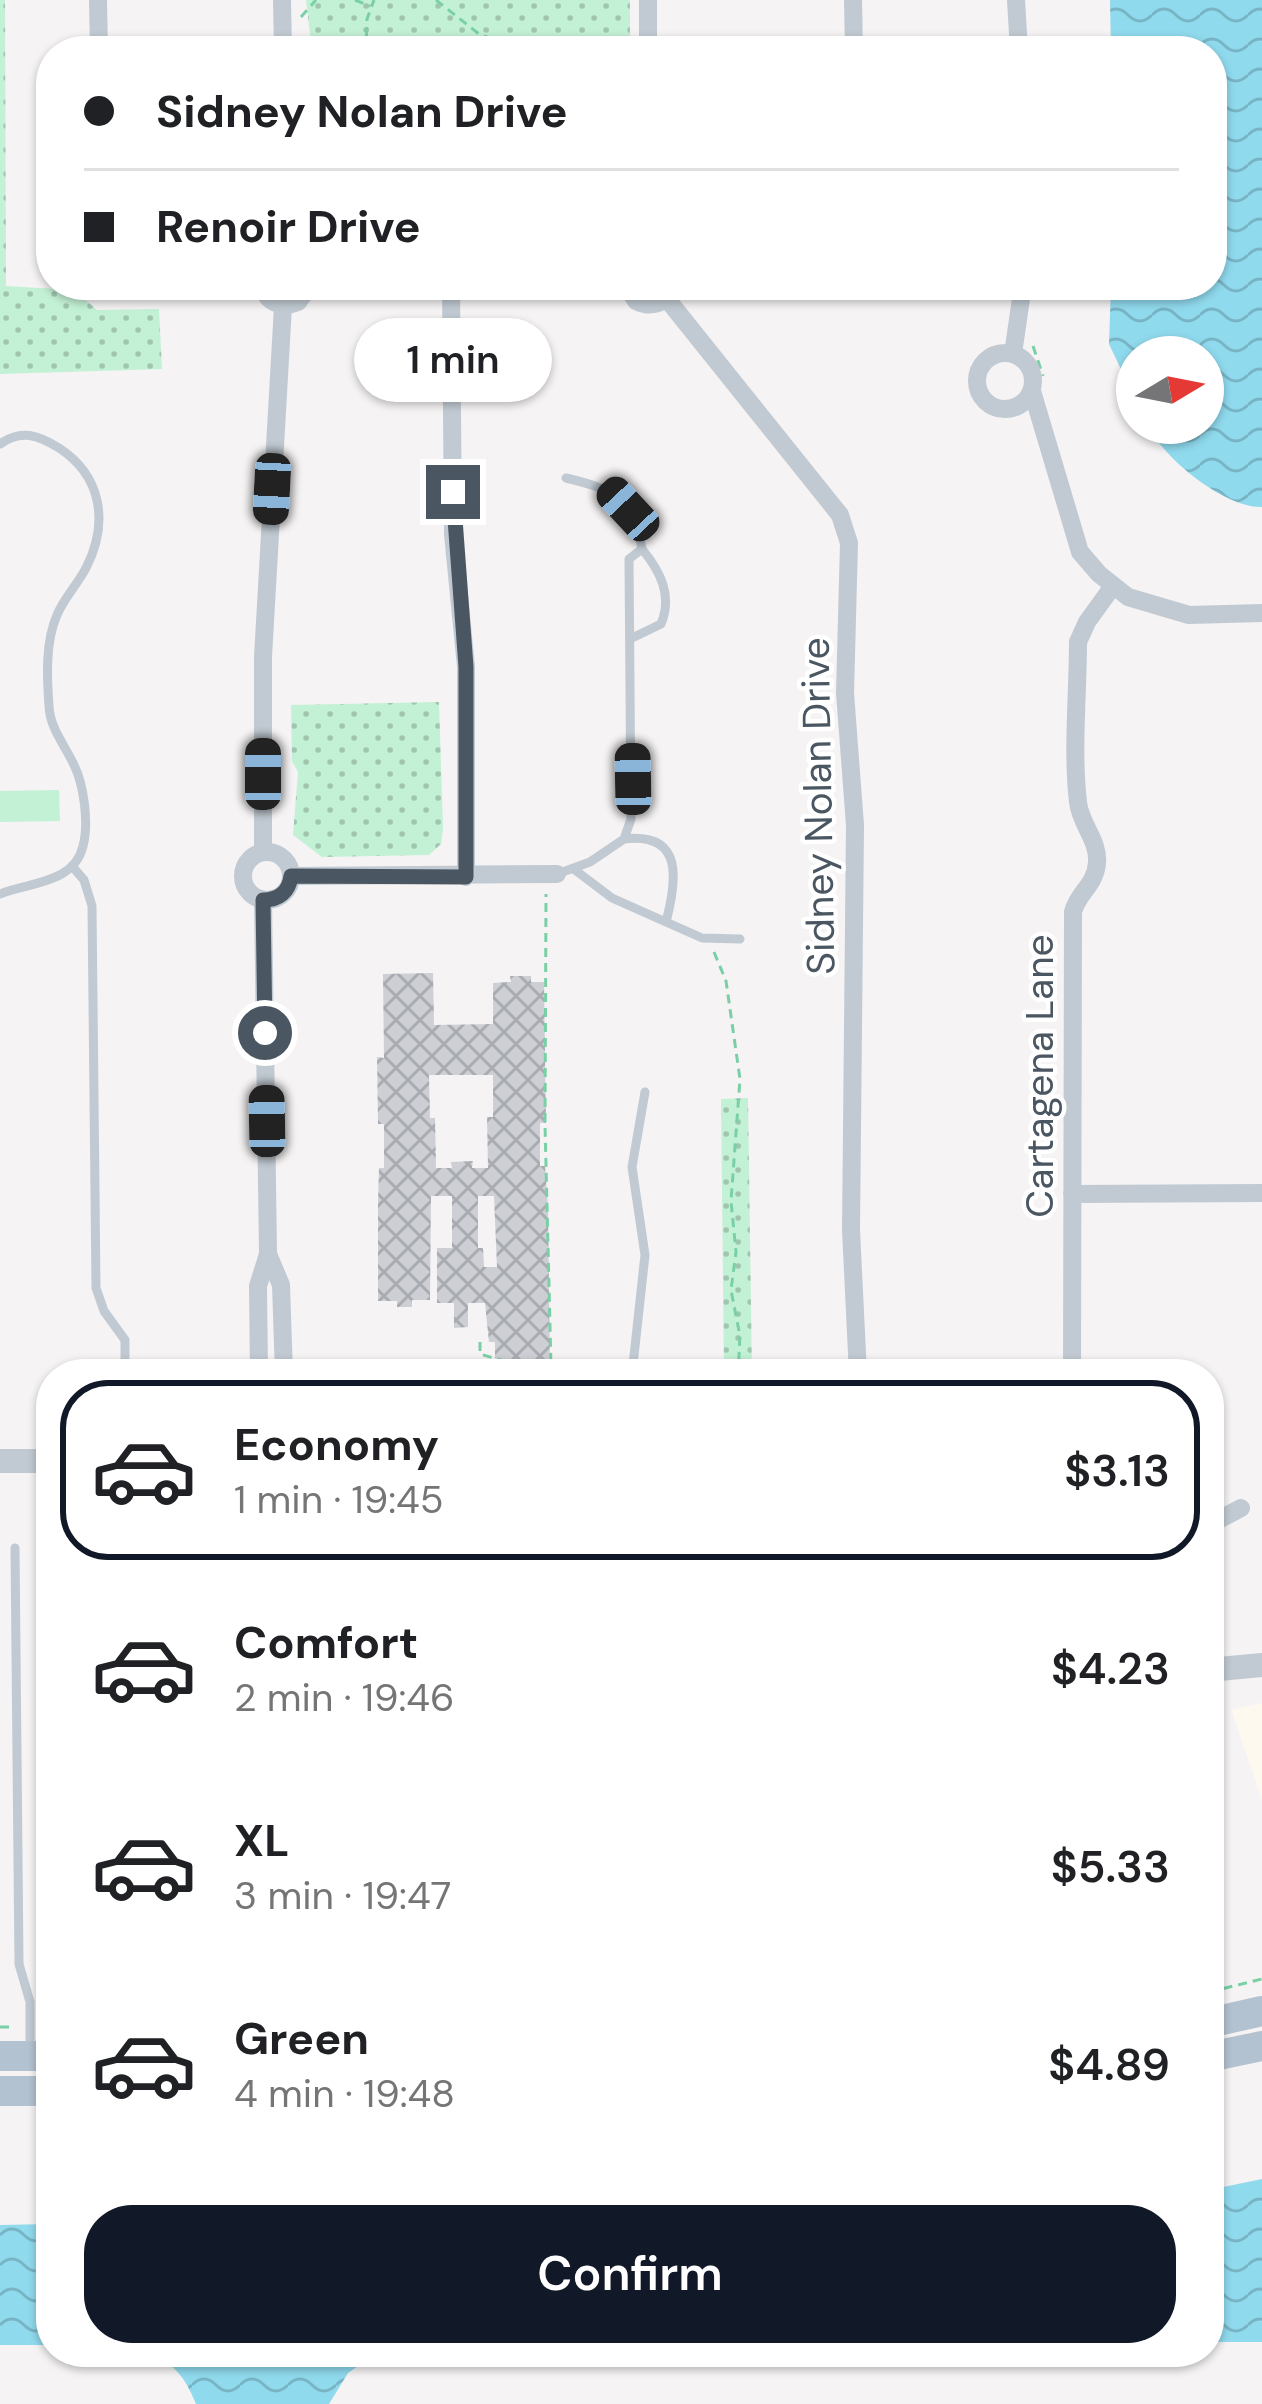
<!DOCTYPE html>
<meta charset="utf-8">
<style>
body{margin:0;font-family:"DM Sans",sans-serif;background:#f6f6f6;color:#202124;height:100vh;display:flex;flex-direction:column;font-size:45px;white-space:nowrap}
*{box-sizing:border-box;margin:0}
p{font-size:39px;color:#757577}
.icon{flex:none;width:66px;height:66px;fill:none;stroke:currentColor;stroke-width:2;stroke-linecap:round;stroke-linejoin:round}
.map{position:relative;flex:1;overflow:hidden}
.side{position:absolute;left:36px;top:1359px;width:1188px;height:1008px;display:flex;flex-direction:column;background:#fff;border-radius:48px;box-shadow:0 3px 9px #0004}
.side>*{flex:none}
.guide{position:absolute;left:36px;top:36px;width:1191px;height:264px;border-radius:48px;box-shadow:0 3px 9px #0004;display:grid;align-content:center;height:264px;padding:0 48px;background:#fff}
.needle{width:78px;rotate:80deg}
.tools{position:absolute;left:1116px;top:336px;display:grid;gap:24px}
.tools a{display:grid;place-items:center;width:108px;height:108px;border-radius:50%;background:#fff;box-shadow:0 3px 9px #0004;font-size:60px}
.end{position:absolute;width:54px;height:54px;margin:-27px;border:15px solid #4a5661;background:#fff;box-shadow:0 0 0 6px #fff}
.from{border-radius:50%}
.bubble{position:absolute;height:84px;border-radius:42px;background:#fff;box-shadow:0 3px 9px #0004;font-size:39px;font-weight:600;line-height:84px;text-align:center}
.car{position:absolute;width:36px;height:72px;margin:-36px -18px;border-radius:15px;box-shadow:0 0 9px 3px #0007;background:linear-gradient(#222 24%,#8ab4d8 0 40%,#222 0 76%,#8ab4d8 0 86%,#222 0)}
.guide b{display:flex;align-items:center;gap:42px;height:114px;font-size:45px}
.guide b+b{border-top:3px solid #e0e0e0}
.guide i{width:30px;height:30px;background:#202124}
ul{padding:21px 0 0;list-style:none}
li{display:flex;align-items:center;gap:36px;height:180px;margin:0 24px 18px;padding:0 24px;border:6px solid transparent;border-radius:48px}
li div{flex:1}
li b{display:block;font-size:45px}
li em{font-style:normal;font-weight:600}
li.active{border-color:#111827}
li>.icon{width:108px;height:108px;stroke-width:1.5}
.primary-button{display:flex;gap:24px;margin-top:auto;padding:24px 48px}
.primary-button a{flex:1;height:138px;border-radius:48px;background:#111827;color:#fff;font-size:48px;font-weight:600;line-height:138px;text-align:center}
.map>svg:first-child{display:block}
.commercial{fill:#fdf9ef}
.grass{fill:#c3f1d5}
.park{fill:url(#park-dots)}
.water{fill:url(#water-waves)}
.building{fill:url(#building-cross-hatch);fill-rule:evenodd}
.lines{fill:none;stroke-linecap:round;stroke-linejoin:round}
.path{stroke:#7ad0a6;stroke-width:3;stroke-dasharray:9 6;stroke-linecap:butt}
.service{stroke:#c1cad2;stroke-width:9}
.minor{stroke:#c1cad2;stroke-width:18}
.tertiary{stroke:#c1cad2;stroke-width:24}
.primary{stroke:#b3c2d1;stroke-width:30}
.route{stroke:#4a5661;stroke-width:15}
.labels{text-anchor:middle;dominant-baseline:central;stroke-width:9;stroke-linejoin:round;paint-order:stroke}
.street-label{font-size:39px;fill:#4a5661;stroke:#fff}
</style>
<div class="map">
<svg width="1262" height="2404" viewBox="0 0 1262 2404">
<defs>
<pattern id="park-dots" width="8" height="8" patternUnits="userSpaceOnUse" patternTransform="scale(3)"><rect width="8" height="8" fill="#c3f1d5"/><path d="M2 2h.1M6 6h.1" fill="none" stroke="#a0c6b0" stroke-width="1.8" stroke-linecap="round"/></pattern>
<pattern id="water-waves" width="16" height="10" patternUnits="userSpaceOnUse" patternTransform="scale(3)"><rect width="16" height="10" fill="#90daee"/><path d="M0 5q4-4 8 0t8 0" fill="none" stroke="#78b4c4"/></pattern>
<pattern id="building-cross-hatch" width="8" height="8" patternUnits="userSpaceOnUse" patternTransform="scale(3)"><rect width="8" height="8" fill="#cdcfd5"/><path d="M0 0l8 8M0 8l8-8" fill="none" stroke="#a8abb0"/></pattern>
</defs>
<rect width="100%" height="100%" fill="#f5f3f3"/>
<!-- commercial -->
<path class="commercial" d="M1262,1703V1800L1231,1710Z"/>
<!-- grass -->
<path class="grass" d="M59,790L60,821L0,822V791Z"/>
<!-- park -->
<path class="park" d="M0,0H5L6,286L74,290L97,310L159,309L162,369L0,374Z
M306,0H630V51H312Z
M439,702L443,828L441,844L429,855L322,857L293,835L298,772L292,761L291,705Z
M748,1098L752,1374H724L721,1099Z"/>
<!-- water -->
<path class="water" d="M1110,0H1262V507C1224,508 1162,457 1146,423H1203V357H1137V403L1109,344L1111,285H1212V51H1111Z
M1262,2179V2342H1209V2190Z
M51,2224V2345H0V2225Z
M143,2352H378L348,2373L329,2404H196C185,2377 173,2360 143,2352Z"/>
<!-- building -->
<path class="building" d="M433,973L434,1025L493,1024V983L511,982L510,976H531V982H544L546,1123H540V1166H545L548,1208L550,1365L526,1366L495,1358V1342H489L485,1303H468V1327L454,1328V1303H437V1248H452V1196H431L430,1300H412V1307H397V1301H378V1202L379,1168H384V1124H378L377,1057L384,1058L383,974ZM429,1075H493V1117H487L488,1168H472L473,1161L451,1162L452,1168H436L435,1118H430ZM478,1196H494L497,1267H484L483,1248H478Z"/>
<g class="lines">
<!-- path -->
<path class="path" d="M355,0L370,6
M436,0L479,34L525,51
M301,17L316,0
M366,51L367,19L374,0
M1033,346L1043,376
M714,952L726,981L740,1079L731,1201L736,1252L731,1290L740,1336L738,1374
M480,1342V1354L525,1367H551L545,1125L546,894
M1209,1992L1262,1979
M0,2027H13"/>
<!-- service -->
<path class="service" d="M0,444C21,429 38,435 59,448C102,476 109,523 86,568C77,585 64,598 57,615C45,642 47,678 49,706C50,729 65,745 74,765C84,785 89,824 83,846C74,884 29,882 0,894
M632,638L661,624C673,595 660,571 642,549
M624,839C684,832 677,880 666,922
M72,866L84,880L92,906L96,1288L104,1311L125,1340V1374
M575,870L612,898L702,938L740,939
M557,874L590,862L624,839L631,819L629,559L642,549C633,497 612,489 566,478
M632,1374L645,1255L632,1167L645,1092
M15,1548L19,1964L30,2002V2051"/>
<!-- minor -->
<path class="minor" d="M98,0L99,51
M282,0L283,51
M648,0V51
M853,0L854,51
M1016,0L1019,51
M261,285C267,303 281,309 298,302L310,285
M451,285L453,534L466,667V877
M626,285L636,301C653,309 668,303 674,285
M667,299L840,515L849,543L845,693L855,825L851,1230L858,1374
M977 381a28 28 0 1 1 56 0a28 28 0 1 1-56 0Z
M1013,354L1023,285
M1032,391L1080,552L1099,574L1128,597L1189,615L1262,613
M243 876a24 24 0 1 1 48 0a24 24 0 1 1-48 0Z
M263,852V657L283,306
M291,876L557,874
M1072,1194L1262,1193
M268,1254L281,1285L284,1374
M259,1374L258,1286L268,1254L263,900
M1072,1374L1073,912C1078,892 1095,886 1097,863C1099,840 1080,824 1078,802C1072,750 1078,694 1078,642L1087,622L1113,586
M1209,1525L1241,1508"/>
<!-- tertiary -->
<path class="tertiary" d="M0,1461H51
M1209,1670L1262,1665"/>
<!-- primary -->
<path class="primary" d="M1209,2023L1262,2011
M0,2056H51
M1209,2057L1262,2046
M0,2091H51"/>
</g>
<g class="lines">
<!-- route -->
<path class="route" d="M265,1033L263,900C279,900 289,892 291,876L466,877V667L453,492"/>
</g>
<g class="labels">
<!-- street labels -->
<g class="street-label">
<text transform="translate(818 806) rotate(-91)">Sidney Nolan Drive</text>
<text transform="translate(1039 1076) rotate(-90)">Cartagena Lane</text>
</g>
</g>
</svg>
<div class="tools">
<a><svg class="needle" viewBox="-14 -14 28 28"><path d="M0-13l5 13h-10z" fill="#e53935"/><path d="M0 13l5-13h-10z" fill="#757577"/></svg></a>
</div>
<i class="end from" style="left:265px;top:1033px"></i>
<i class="end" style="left:453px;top:492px"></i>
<div class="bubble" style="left:354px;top:318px;width:198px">1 min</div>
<i class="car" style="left:272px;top:489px;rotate:183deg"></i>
<i class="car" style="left:628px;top:509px;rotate:317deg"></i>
<i class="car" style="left:263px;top:774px;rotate:0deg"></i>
<i class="car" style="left:633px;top:779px;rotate:359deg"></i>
<i class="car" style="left:267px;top:1121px;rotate:359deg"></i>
<div class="guide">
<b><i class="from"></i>Sidney Nolan Drive</b>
<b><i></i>Renoir Drive</b>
</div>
<section class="side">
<ul>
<li class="active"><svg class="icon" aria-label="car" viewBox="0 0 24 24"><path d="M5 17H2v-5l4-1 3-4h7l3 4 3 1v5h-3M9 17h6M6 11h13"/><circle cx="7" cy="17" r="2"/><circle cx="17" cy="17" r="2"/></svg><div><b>Economy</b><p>1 min · 19:45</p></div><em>$3.13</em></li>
<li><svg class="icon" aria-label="car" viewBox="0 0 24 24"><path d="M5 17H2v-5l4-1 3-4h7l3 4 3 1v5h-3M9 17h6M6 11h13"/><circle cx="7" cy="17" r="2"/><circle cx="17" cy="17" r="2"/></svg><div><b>Comfort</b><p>2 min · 19:46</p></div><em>$4.23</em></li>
<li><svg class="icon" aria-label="car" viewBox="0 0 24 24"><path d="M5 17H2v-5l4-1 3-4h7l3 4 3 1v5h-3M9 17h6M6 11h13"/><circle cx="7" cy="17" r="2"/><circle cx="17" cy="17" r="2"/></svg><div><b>XL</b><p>3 min · 19:47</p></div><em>$5.33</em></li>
<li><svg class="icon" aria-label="car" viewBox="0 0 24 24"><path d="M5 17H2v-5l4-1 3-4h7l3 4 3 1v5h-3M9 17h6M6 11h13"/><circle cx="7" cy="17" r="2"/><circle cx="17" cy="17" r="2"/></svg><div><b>Green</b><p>4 min · 19:48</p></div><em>$4.89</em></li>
</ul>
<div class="primary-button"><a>Confirm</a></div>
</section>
</div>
